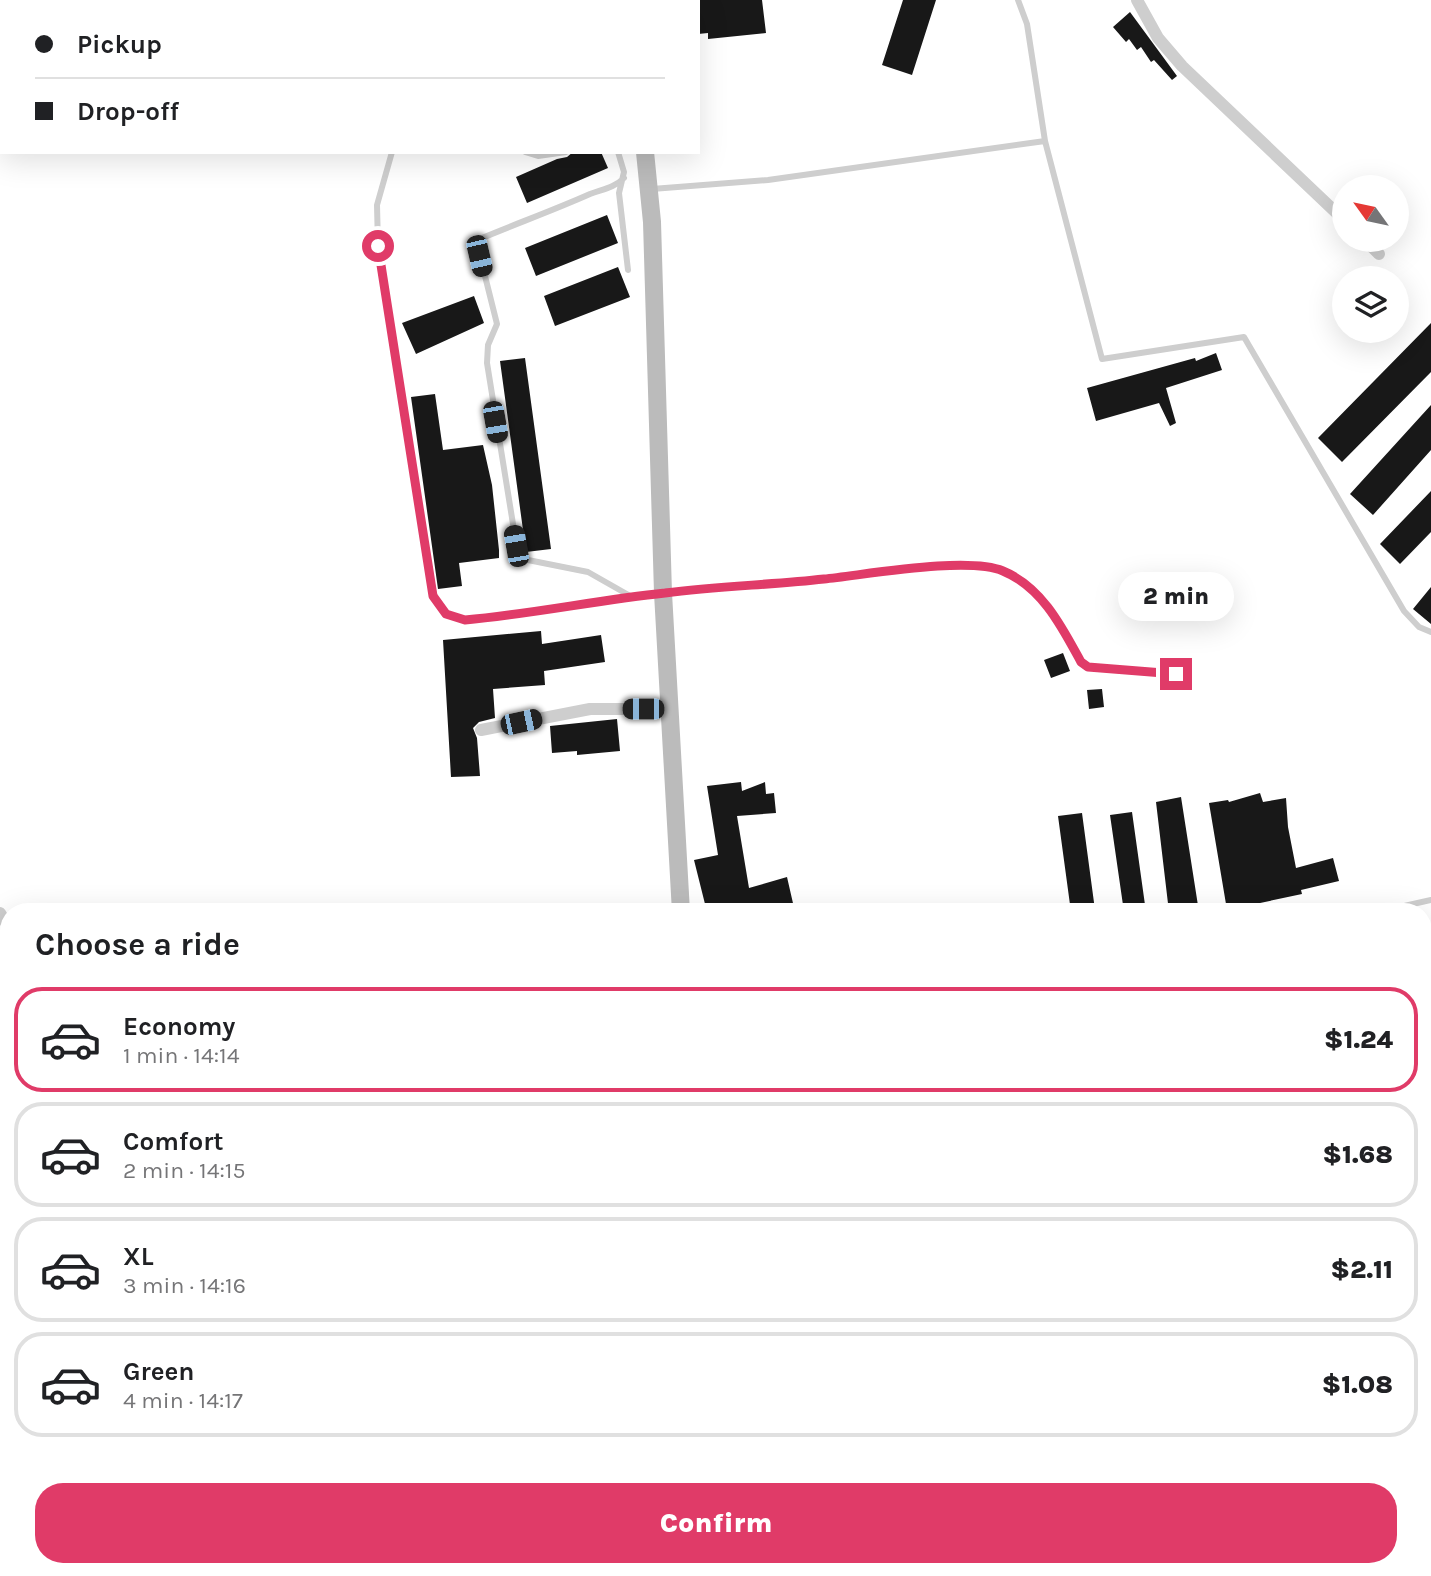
<!DOCTYPE html>
<meta charset="utf-8">
<style>
body{margin:0;font-family:Karla,sans-serif;background:#f2f2f2;color:#202124;height:100vh;display:flex;flex-direction:column;font-size:26px;white-space:nowrap}
*{box-sizing:border-box;margin:0}
p{font-size:23px;color:#757577}
.icon{flex:none;width:38px;height:38px;fill:none;stroke:currentColor;stroke-width:2;stroke-linecap:round;stroke-linejoin:round}
.map{position:relative;flex:1;overflow:hidden}
.details{position:absolute;left:0px;top:903px;width:1432px;height:674px;display:flex;flex-direction:column;background:#fff;border-radius:28px 28px 0 0;box-shadow:0 7px 28px #0002}
.details>*{flex:none}
.hud{position:absolute;left:0px;top:0px;width:700px;height:154px;box-shadow:0 7px 28px #0002;display:grid;align-content:center;height:154px;padding:0 35px;background:#fff}
.needle{width:46px;rotate:303deg}
.fabs{position:absolute;left:1332px;top:175px;display:grid;gap:14px}
.fabs a{display:grid;place-items:center;width:77px;height:77px;border-radius:50%;background:#fff;box-shadow:0 7px 28px #0002;font-size:35px}
.end{position:absolute;width:32px;height:32px;margin:-16px;border:9px solid #e03b68;background:#fff;box-shadow:0 0 0 4px #fff}
.from{border-radius:50%}
.bubble{position:absolute;height:49px;border-radius:24px;background:#fff;box-shadow:0 7px 28px #0002;font-size:23px;font-weight:800;line-height:49px;text-align:center}
.car{position:absolute;width:21px;height:42px;margin:-21px -10px;border-radius:9px;box-shadow:0 0 5px 2px #0007;background:linear-gradient(#222 24%,#8ab4d8 0 40%,#222 0 76%,#8ab4d8 0 86%,#222 0)}
.hud b{display:flex;align-items:center;gap:24px;height:66px;font-size:26px}
.hud b+b{border-top:2px solid #e0e0e0}
.hud i{width:18px;height:18px;background:#202124}
ul{padding:0;list-style:none}
li{display:flex;align-items:center;gap:21px;height:105px;margin:0 14px 10px;padding:0 21px;border:4px solid #e0e0e0;border-radius:28px}
li div{flex:1}
li b{display:block;font-size:26px}
li em{font-style:normal;font-weight:800}
li.selected{border-color:#e03b68}
li>.icon{width:63px;height:63px;stroke-width:1.5}
h2{padding:0 35px;font-size:32px;line-height:84px}
.primary-button{display:flex;gap:14px;margin-top:auto;padding:14px 35px}
.primary-button a{flex:1;height:80px;border-radius:28px;background:#e03b68;color:#fff;font-size:28px;font-weight:800;line-height:80px;text-align:center}
.map>svg:first-child{display:block}
.lines{fill:none;stroke-linecap:round;stroke-linejoin:round}
.stream{stroke:#cae4ea;stroke-width:4.5}
.building{fill:#181818}
.lane{stroke:#cecece;stroke-width:6}
.street{stroke:#cecece;stroke-width:12}
.secondary{stroke:#bbb;stroke-width:18}
.route{stroke:#e03b68;stroke-width:9}
</style>
<div class="map">
<svg width="1431" height="1576" viewBox="0 0 1431 1576">
<rect width="100%" height="100%" fill="#fff"/>
<g class="lines">
<!-- stream -->
<path class="stream" d="M0,939L9,953
M257,1576L258,1568"/>
</g>
<!-- building -->
<path class="building" d="M698,0H762L766,33L708,39V33L698,34Z
M903,0H936L912,75L882,65Z
M1130,12L1177,76L1172,80L1154,60L1151,62L1141,47L1137,50L1129,39L1126,42L1113,27Z
M573,152H601L608,168L527,203L516,177L557,159L567,157Z
M607,215L618,243L536,276L525,248Z
M618,267L630,297L555,326L544,296Z
M474,296L484,323L416,354L402,323Z
M1431,323V372L1342,462L1318,438Z
M1216,353L1222,370L1166,388L1176,423L1170,426L1159,403L1096,421L1087,388L1195,358L1196,361Z
M525,358L551,549L526,552L500,361Z
M435,394L443,450L483,445L492,485L499,550V558L459,563L462,586L438,589L411,397Z
M1431,405V450L1373,515L1350,494Z
M1431,491V532L1400,564L1380,544Z
M1431,587V624L1413,609Z
M541,631L542,644L601,635L605,662L544,671L545,685L493,689L495,718L479,722L473,728L477,738L480,776L451,777L443,640Z
M1063,653L1070,671L1051,678L1044,660Z
M1102,689L1104,707L1089,709L1087,690Z
M617,719L620,751L577,755V751L552,753L550,726Z
M741,782L742,791L765,782L766,794L774,793L776,813L737,816L749,888L787,877L795,912H707L694,860L718,855L707,786Z
M1260,793L1263,802L1286,798L1288,827L1296,868L1333,858L1339,881L1301,890L1302,894L1227,910L1209,803L1228,800L1229,802Z
M1181,797L1199,912H1169L1156,802Z
M1132,812L1146,912H1124L1110,815Z
M1082,813L1095,910L1071,912L1058,816Z"/>
<g class="lines">
<!-- lane -->
<path class="lane" d="M1018,0L1027,24L1045,141
M375,2V0
M392,152L377,205L378,246L430,578C435,602 439,615 465,620C532,614 598,601 665,593C718,586 771,586 824,579C865,575 968,557 1003,571C1042,588 1063,627 1081,662L1088,667L1190,674
M525,152L538,156L566,152
M618,152L624,172L619,193L628,270
M624,178C614,188 603,189 590,194C554,210 518,223 482,238L478,248L497,324L488,345L487,363L518,555L523,559L588,572L632,597
M652,189L768,180L1045,141L1102,359L1244,337L1404,611L1419,627L1431,632
M1382,911L1431,900"/>
<!-- street -->
<path class="street" d="M1137,0L1158,38L1182,66L1344,220
M1365,240L1379,254
M481,730L590,709H669
M1315,912L1359,910L1382,912
M0,913L9,928
M1423,967L1431,983
M1423,1479L1431,1477
M268,1576L270,1568"/>
<!-- secondary -->
<path class="secondary" d="M624,0V2
M645,152L652,222L663,593L681,912
M717,1568L718,1576"/>
</g>
<g class="lines">
<!-- route -->
<path class="route" d="M378,246L433,596L446,614L465,620C532,614 598,600 665,593C718,586 771,585 824,579C865,575 967,556 1003,571C1042,587 1062,627 1081,662L1088,667L1176,674"/>
</g>
</svg>
<div class="fabs">
<a><svg class="needle" viewBox="-14 -14 28 28"><path d="M0-13l5 13h-10z" fill="#e53935"/><path d="M0 13l5-13h-10z" fill="#757577"/></svg></a>
<a><svg class="icon" aria-label="layers" viewBox="0 0 24 24"><path d="M12 4l9 5-9 5-9-5zM3 14l9 5 9-5"/></svg></a>
</div>
<i class="end from" style="left:378px;top:246px"></i>
<i class="end" style="left:1176px;top:674px"></i>
<div class="bubble" style="left:1118px;top:572px;width:116px">2 min</div>
<i class="car" style="left:479px;top:256px;rotate:167deg"></i>
<i class="car" style="left:495px;top:422px;rotate:170deg"></i>
<i class="car" style="left:516px;top:546px;rotate:350deg"></i>
<i class="car" style="left:643px;top:709px;rotate:270deg"></i>
<i class="car" style="left:521px;top:722px;rotate:78deg"></i>
<div class="hud">
<b><i class="from"></i>Pickup</b>
<b><i></i>Drop-off</b>
</div>
<section class="details">
<h2>Choose a ride</h2>
<ul>
<li class="selected"><svg class="icon" aria-label="car" viewBox="0 0 24 24"><path d="M5 17H2v-5l4-1 3-4h7l3 4 3 1v5h-3M9 17h6M6 11h13"/><circle cx="7" cy="17" r="2"/><circle cx="17" cy="17" r="2"/></svg><div><b>Economy</b><p>1 min · 14:14</p></div><em>$1.24</em></li>
<li><svg class="icon" aria-label="car" viewBox="0 0 24 24"><path d="M5 17H2v-5l4-1 3-4h7l3 4 3 1v5h-3M9 17h6M6 11h13"/><circle cx="7" cy="17" r="2"/><circle cx="17" cy="17" r="2"/></svg><div><b>Comfort</b><p>2 min · 14:15</p></div><em>$1.68</em></li>
<li><svg class="icon" aria-label="car" viewBox="0 0 24 24"><path d="M5 17H2v-5l4-1 3-4h7l3 4 3 1v5h-3M9 17h6M6 11h13"/><circle cx="7" cy="17" r="2"/><circle cx="17" cy="17" r="2"/></svg><div><b>XL</b><p>3 min · 14:16</p></div><em>$2.11</em></li>
<li><svg class="icon" aria-label="car" viewBox="0 0 24 24"><path d="M5 17H2v-5l4-1 3-4h7l3 4 3 1v5h-3M9 17h6M6 11h13"/><circle cx="7" cy="17" r="2"/><circle cx="17" cy="17" r="2"/></svg><div><b>Green</b><p>4 min · 14:17</p></div><em>$1.08</em></li>
</ul>
<div class="primary-button"><a>Confirm</a></div>
</section>
</div>
